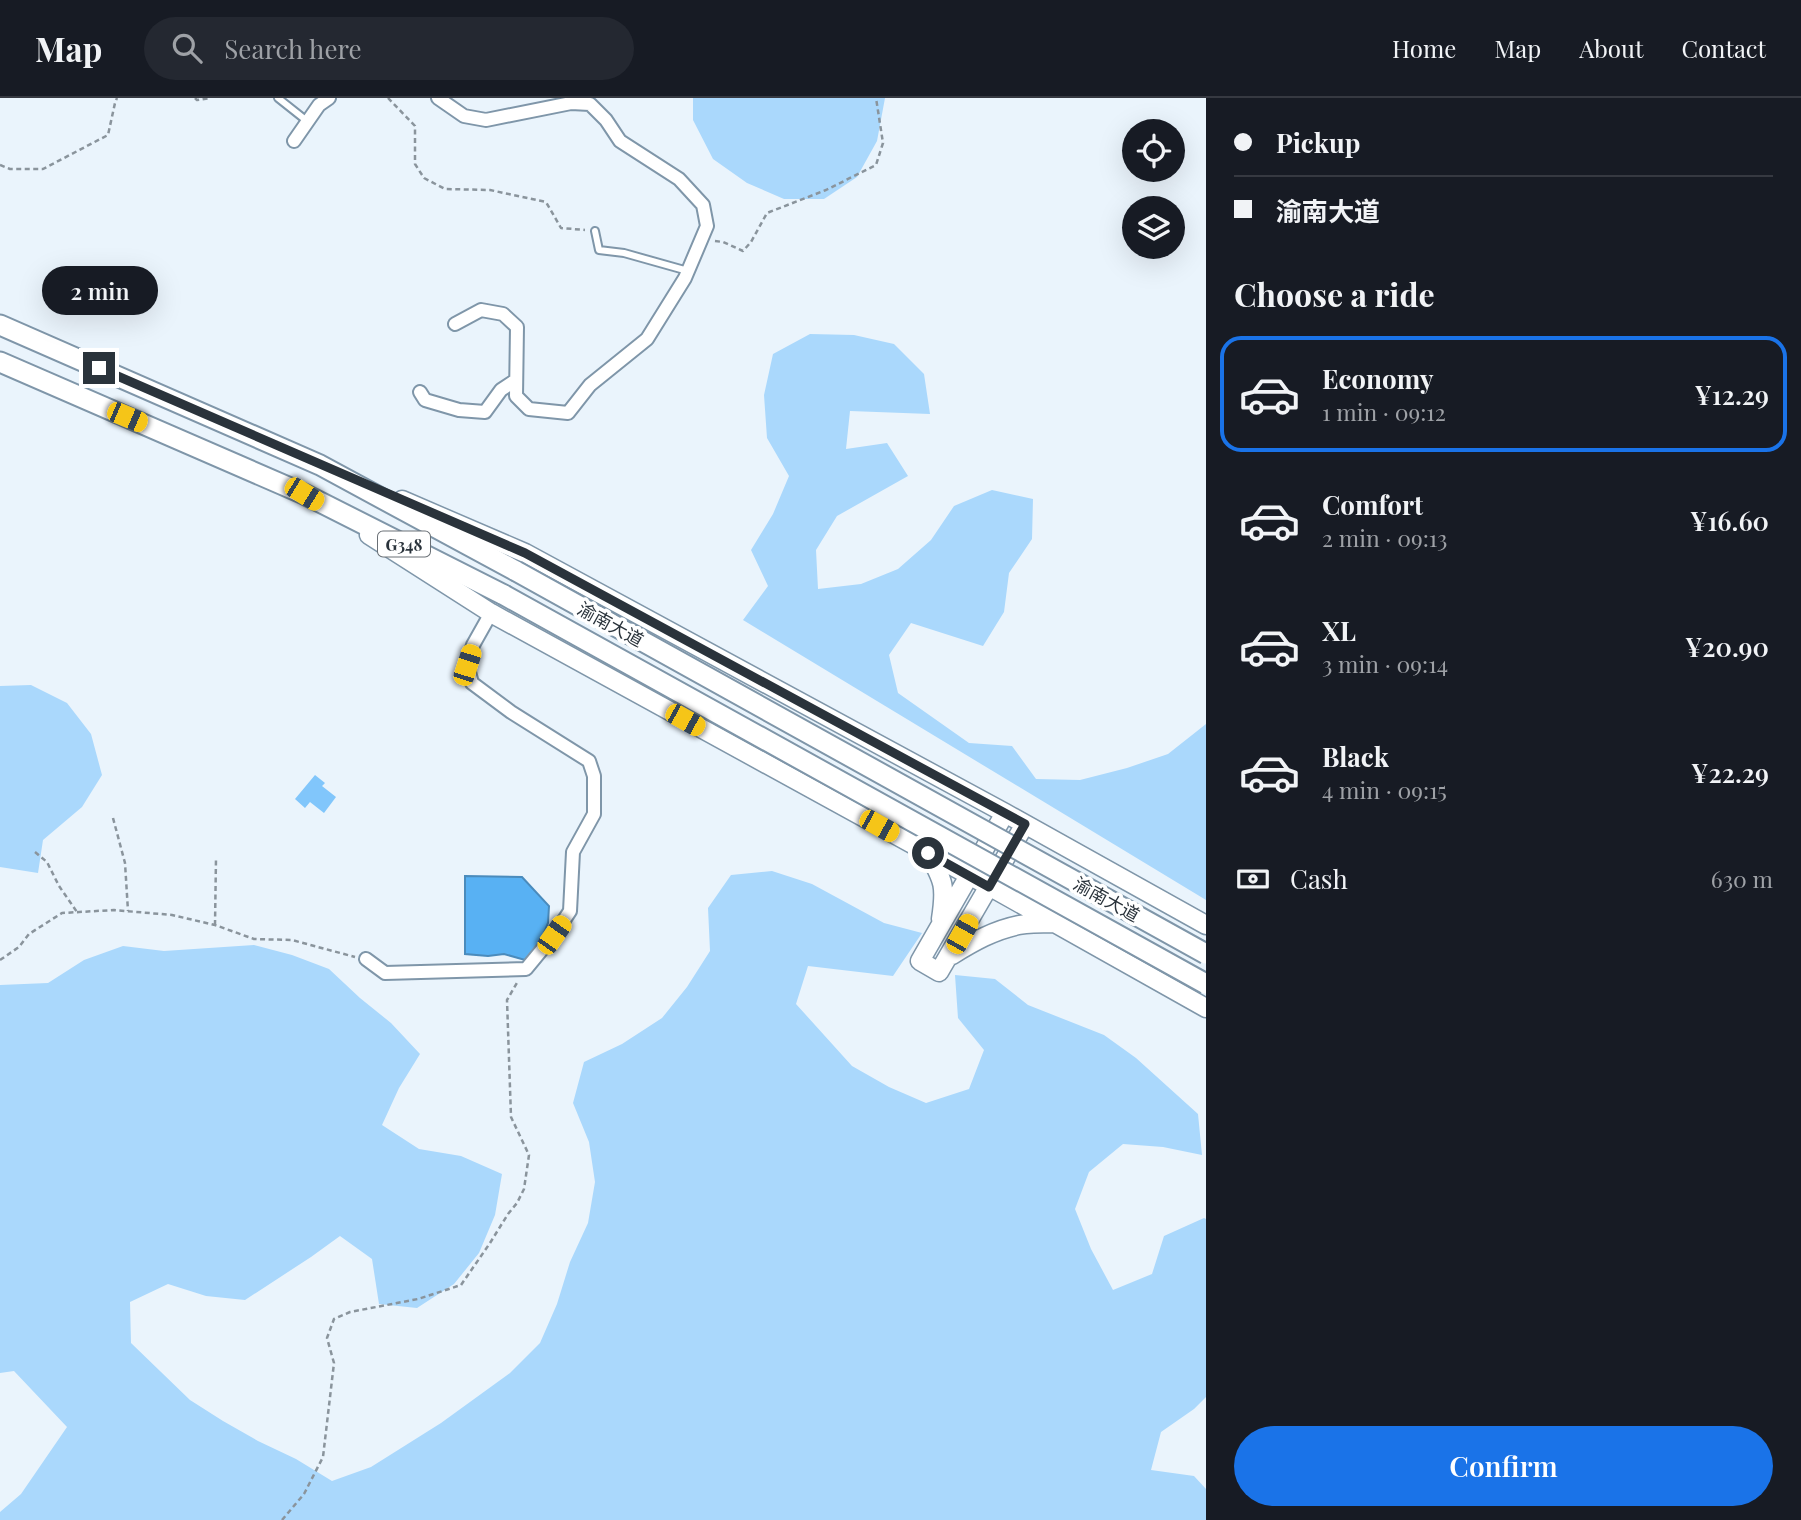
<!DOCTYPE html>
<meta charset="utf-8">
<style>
body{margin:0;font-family:"Playfair Display","Noto Sans SC",serif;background:#242831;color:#f1f3f6;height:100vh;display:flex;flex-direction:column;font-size:26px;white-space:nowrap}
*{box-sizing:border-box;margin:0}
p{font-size:23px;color:#9ea1a6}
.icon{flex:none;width:38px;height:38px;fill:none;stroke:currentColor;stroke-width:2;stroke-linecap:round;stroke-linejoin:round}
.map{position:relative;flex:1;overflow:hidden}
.sheet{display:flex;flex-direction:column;background:#171b24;width:595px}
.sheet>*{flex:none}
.hud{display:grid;align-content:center;height:154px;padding:0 28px;background:#171b24}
.buttons{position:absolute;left:1122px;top:21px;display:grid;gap:14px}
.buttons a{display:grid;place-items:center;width:63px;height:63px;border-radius:50%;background:#171b24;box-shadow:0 7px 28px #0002;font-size:35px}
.end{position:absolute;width:32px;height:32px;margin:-16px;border:9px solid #2a333b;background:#fff;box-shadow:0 0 0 4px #fff}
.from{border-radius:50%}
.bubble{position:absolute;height:49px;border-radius:24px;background:#171b24;box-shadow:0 7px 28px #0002;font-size:23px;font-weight:600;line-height:49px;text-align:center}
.car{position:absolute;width:21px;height:42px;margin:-21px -10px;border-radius:9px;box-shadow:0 0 5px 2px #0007;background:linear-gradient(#f5c518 24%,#345 0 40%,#f5c518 0 76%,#345 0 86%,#f5c518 0)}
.hud b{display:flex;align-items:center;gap:24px;height:66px;font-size:26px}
.hud b+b{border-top:2px solid #363941}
.hud i{width:18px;height:18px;background:#f1f3f6}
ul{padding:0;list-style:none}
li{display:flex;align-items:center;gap:21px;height:116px;margin:0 14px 10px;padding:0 14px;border:4px solid transparent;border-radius:21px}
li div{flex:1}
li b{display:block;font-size:26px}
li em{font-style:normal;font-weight:600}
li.current{border-color:#1a73e8}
li>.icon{width:63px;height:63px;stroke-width:1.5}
h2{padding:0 28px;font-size:32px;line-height:84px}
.pay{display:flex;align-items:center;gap:18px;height:77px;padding:0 28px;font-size:26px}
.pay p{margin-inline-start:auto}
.cta{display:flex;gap:14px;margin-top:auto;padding:14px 28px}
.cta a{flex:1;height:80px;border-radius:42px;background:#1a73e8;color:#fff;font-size:28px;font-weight:600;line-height:80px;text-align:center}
header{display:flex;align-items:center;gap:42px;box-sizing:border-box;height:98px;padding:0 35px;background:#171b24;border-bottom:2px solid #363941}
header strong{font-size:33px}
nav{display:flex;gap:38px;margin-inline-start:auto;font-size:24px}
.search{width:490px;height:63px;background:#242831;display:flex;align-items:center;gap:18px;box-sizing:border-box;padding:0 24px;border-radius:38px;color:#9ea1a6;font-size:26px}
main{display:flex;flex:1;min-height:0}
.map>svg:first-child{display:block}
.green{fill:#aad8fc}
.water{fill:#58b1f3;stroke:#4a8bbc;stroke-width:2}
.building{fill:#81c6fb}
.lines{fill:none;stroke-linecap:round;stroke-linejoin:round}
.service-casing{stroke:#7f96a9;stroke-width:10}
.minor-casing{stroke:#7f96a9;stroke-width:16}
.secondary-casing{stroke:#7f96a9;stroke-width:21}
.trunk-casing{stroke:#7f96a9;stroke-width:23}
.path{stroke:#8a949c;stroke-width:2.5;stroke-dasharray:5 3.5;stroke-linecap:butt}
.service{stroke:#fff;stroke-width:6}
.minor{stroke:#fff;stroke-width:12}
.secondary{stroke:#fff;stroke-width:18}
.trunk{stroke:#fff;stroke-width:19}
.trunk-bridge-casing{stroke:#7f96a9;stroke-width:23;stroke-linecap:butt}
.trunk-bridge{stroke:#fff;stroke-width:19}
.route{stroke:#2a333b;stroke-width:9}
.labels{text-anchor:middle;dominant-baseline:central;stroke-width:7;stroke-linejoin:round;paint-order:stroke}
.shield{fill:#fff;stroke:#6a7076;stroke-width:2}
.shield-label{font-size:16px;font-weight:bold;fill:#2a333b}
.street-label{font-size:18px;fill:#2a333b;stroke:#fff}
</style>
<header>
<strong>Map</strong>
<div class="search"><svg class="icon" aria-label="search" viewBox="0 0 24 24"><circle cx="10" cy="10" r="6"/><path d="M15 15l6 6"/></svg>Search here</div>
<nav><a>Home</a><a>Map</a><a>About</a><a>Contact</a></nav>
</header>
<main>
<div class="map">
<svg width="1206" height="1422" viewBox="0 0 1206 1422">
<rect width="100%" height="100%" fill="#eaf4fc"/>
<!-- green -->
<path class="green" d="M693,0H885L877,43L857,79L824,101H784L747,85L713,61L693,22Z
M810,236L854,237L894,246L924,276L930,316L850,313L846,351L887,345L908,378L837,418L816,452L818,491L861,486L898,471L931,442L954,408L992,392L1033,401L1032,441L1009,475L1004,514L983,548L911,525L889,557L898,595L969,645L1012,648L1036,681L1080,682L1127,670L1168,656L1206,626V802L743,522L768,488L751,452L773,416L789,378L767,340L764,297L773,256Z
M31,587L67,605L91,636L102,677L82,709L43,742L38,775L0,769V588Z
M772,773L812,786L884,825L922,835L893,878L808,868L796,906L852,968L889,989L926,1005L969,991L984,952L958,920L955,877L995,881L1028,907L1104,937L1136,960L1198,1016L1202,1057L1163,1049L1123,1046L1089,1074L1075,1111L1091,1151L1113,1192L1152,1176L1164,1138L1204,1120L1206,1121V1299L1194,1311L1161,1334L1151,1372L1194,1378L1206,1391V1422H0V1414L21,1396L67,1329L14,1273L0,1275V887L48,885L84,862L123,848L164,853L254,847L292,857L329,871L360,900L391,925L420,956L399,990L382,1027L419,1051L461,1058L502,1076L495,1117L479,1155L454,1186L417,1210L379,1206L372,1161L340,1138L311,1159L245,1202L206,1198L168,1186L130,1204L131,1245L190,1302L223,1323L258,1343L296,1361L332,1383L371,1369L441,1325L510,1275L540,1245L557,1206L570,1164L588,1125L595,1084L589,1044L573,1005L584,964L622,946L662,920L687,889L710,853L708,810L731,777Z"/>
<!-- water -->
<path class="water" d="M465,778L522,779L549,808L548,825L535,857L525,862L504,856L488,858L465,856Z"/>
<!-- building -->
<path class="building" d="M315,677L325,685L322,688L336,699L324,715L310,704L305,710L295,701Z"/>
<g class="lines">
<defs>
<path id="service" d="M278,0L307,23
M595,133L599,152L624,155L688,173"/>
<path id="minor" d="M438,0L464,18L486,22L571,5L590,6L606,22L620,43L679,81L703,107L707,128L685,180L647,241L590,287L568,315L529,311L516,298L517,229L503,216L481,212L455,226
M294,43L319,7L329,0
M420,294L425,302L459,312L485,314L501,292L516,282
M366,861L385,875L526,871L554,837L570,813L573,754L594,716V678L589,663L511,614L472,585L467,567L473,547L491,515"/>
<path id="secondary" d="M402,402L525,455L1005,715L1206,827
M369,437L491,515L989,788L1206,910
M1005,715L920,863L939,874L1025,726
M928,755C944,783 946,789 941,821
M952,857C973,844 994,832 1019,827C1030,825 1042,825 1053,825"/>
<path id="trunk" d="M0,227L320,367L516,473
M0,264L304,396L504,497"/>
</defs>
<!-- service casing -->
<use href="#service" class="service-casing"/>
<!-- minor casing -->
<use href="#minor" class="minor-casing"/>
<!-- secondary casing -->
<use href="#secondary" class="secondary-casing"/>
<!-- trunk casing -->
<use href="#trunk" class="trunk-casing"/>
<!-- path -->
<path class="path" d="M195,0L197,2L211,0
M388,0L415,28V66L424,80L445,91L490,92L546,104L561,130L585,132
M0,67L10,71H43L108,37L115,5L117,0
M715,143L723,144L743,153L751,144L767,115L826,92L876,67L883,45L876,0
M113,720L125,765L128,813
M35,754L47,764L59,788L77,814
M215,827L216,760
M0,862L19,849L29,836L62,815L114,812L172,817L215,827L254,841L292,842L355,859
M282,1422L304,1396L323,1359L334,1265L327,1240L334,1221L350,1214L418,1201L461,1187L490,1145L508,1116L517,1105L524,1091L529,1057L511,1019L507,902L518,883"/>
<!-- service -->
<use href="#service" class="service"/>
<!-- minor -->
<use href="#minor" class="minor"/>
<!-- secondary -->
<use href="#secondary" class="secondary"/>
<!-- trunk -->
<use href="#trunk" class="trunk"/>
<defs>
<path id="trunk-bridge" d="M516,473L1206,856
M504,497L1206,886"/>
</defs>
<!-- trunk-bridge casing -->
<use href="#trunk-bridge" class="trunk-bridge-casing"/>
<!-- trunk-bridge -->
<use href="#trunk-bridge" class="trunk-bridge"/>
</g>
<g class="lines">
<!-- route -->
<path class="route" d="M99,270L525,455L1025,726L989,789L928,755"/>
</g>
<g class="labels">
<!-- shield labels -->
<rect class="shield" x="378" y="433.5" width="52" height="25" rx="5"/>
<g class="shield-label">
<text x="404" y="446">G348</text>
</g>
<!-- street labels -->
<g class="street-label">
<text transform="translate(611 526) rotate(29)">渝南大道</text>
<text transform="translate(1107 801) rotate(29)">渝南大道</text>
</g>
</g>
</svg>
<div class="buttons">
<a><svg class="icon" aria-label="locate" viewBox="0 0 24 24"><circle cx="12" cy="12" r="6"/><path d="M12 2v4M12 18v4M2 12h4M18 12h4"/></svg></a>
<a><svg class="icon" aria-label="layers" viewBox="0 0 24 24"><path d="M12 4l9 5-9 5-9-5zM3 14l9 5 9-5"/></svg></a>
</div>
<i class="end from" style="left:928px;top:755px"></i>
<i class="end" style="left:99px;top:270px"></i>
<div class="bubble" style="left:42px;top:168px;width:116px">2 min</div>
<i class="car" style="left:127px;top:319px;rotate:113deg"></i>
<i class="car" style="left:304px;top:396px;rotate:122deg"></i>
<i class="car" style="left:467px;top:567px;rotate:18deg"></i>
<i class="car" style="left:685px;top:622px;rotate:119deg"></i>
<i class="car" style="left:879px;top:728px;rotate:119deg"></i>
<i class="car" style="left:962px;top:836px;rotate:29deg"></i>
<i class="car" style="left:554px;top:837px;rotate:35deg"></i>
</div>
<section class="sheet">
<div class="hud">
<b><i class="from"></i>Pickup</b>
<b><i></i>渝南大道</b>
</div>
<h2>Choose a ride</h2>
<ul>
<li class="current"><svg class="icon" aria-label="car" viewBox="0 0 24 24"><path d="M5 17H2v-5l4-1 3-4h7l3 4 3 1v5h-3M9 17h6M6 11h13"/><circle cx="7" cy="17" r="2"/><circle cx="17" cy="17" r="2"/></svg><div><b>Economy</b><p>1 min · 09:12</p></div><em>¥12.29</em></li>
<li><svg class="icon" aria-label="car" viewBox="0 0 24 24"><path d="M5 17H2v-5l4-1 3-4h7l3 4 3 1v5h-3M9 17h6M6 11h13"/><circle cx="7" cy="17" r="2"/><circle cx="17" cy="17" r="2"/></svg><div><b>Comfort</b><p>2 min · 09:13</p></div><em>¥16.60</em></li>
<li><svg class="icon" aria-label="car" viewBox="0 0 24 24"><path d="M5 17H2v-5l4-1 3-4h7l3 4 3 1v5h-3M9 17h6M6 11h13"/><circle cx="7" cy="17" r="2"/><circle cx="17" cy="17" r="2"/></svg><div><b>XL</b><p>3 min · 09:14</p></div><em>¥20.90</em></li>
<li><svg class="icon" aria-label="car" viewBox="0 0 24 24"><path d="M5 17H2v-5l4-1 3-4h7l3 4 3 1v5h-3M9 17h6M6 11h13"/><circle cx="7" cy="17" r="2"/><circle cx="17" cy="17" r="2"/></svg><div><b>Black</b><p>4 min · 09:15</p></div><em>¥22.29</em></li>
</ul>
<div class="pay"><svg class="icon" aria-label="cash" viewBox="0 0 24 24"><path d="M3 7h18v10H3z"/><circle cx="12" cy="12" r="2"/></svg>Cash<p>630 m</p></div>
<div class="cta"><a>Confirm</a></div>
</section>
</main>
